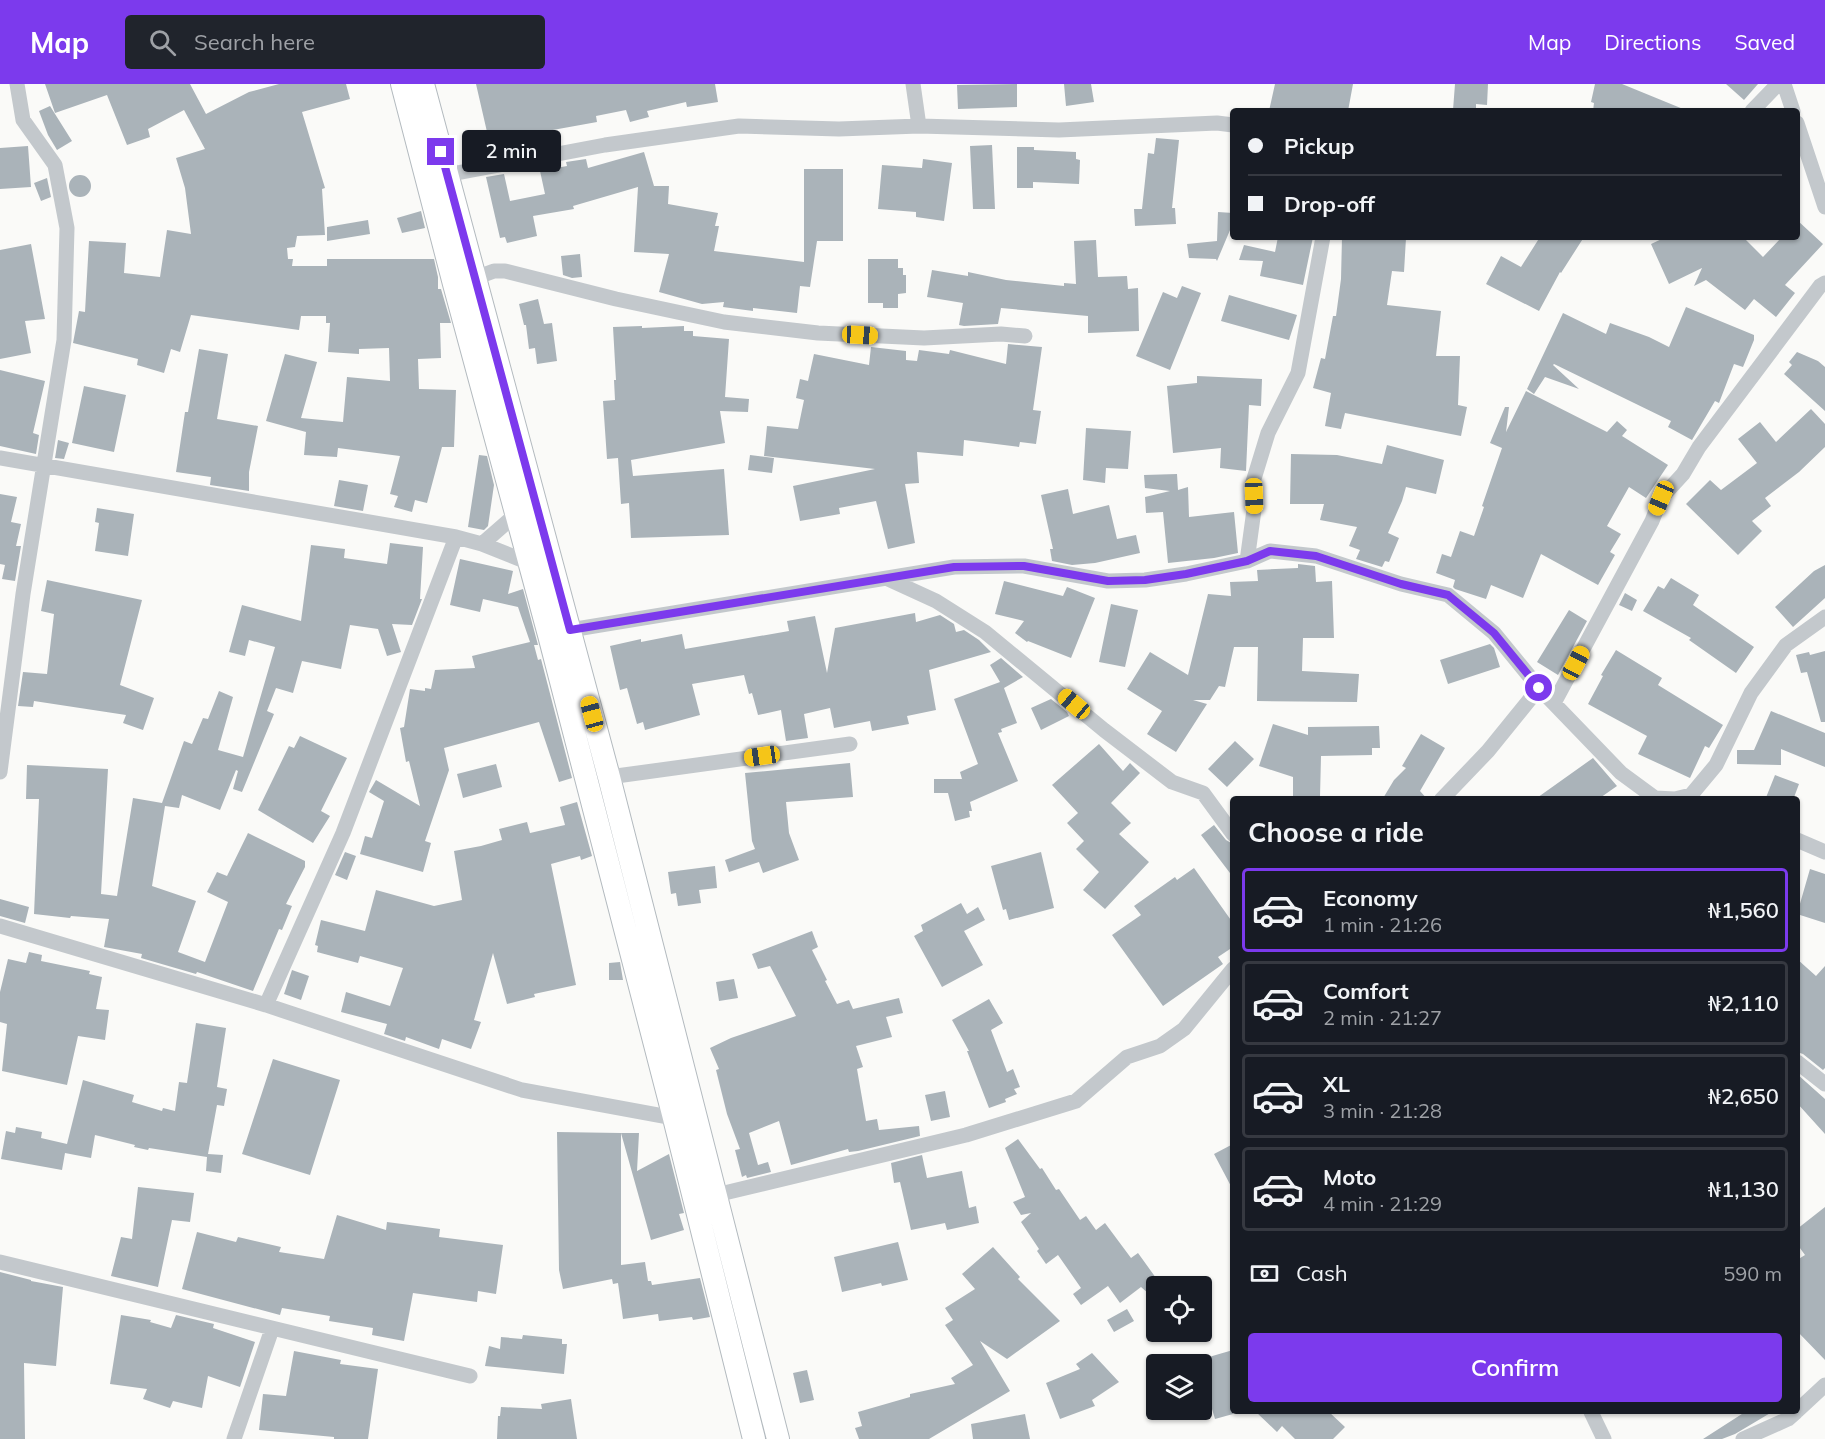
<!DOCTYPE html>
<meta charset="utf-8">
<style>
body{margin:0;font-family:Mulish,sans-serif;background:#20242c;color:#f1f3f6;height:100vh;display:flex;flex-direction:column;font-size:22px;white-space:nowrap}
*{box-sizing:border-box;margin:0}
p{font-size:20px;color:#9ea1a6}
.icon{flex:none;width:33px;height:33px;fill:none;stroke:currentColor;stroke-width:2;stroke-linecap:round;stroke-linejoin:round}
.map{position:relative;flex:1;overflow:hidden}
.panel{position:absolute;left:1230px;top:712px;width:570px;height:618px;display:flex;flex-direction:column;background:#171b24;border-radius:6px;box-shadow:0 2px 4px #0004}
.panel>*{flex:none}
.top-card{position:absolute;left:1230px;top:24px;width:570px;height:132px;border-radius:6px;box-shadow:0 2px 4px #0004;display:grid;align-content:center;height:132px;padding:0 18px;background:#171b24}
.buttons{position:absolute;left:1146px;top:1192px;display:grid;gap:12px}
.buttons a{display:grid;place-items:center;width:66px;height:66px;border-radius:6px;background:#171b24;box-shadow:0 2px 4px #0004;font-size:30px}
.end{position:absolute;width:27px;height:27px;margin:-14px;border:8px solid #7c3aed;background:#fff;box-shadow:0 0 0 3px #fff}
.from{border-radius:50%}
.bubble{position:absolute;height:42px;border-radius:6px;background:#171b24;box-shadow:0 2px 4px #0004;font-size:20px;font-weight:600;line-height:42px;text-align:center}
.car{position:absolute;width:18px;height:36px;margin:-18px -9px;border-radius:8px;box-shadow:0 0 4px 2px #0007;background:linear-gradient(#f5c518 24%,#345 0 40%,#f5c518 0 76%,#345 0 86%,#f5c518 0)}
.top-card b{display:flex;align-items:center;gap:21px;height:57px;font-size:22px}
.top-card b+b{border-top:2px solid #363941}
.top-card i{width:15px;height:15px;background:#f1f3f6}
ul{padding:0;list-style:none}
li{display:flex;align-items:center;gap:18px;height:84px;margin:0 12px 9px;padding:0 6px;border:3px solid #363941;border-radius:6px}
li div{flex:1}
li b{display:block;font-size:22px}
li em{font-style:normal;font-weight:600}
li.active{border-color:#7c3aed}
li>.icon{width:54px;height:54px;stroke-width:1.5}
h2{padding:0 18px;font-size:27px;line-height:72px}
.pay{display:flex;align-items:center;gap:15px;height:66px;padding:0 18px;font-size:22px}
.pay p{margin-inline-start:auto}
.primary-button{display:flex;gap:12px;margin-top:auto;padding:12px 18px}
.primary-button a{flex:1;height:69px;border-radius:6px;background:#7c3aed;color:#fff;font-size:24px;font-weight:600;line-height:69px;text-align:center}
header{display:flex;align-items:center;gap:36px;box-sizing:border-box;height:84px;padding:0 30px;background:#7c3aed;color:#fff}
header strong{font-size:28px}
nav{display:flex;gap:33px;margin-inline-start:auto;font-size:21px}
.search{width:420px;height:54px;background:#20242c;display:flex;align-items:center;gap:15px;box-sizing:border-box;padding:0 21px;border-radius:6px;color:#9ea1a6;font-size:22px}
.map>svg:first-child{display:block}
.building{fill:#aab3b9}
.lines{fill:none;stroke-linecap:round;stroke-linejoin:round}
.secondary-casing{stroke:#b3babf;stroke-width:24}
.street{stroke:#c3c8cc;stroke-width:15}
.secondary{stroke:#fff;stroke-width:22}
.route{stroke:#7c3aed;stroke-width:8}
</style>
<header>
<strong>Map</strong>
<div class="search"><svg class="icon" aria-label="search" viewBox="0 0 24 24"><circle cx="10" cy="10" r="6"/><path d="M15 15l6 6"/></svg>Search here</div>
<nav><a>Map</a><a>Directions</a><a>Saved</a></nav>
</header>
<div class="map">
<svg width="1825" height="1355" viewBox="0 0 1825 1355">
<rect width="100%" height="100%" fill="#fafaf8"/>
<!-- building -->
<path class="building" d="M45,0H190L206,30L249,8L279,0H346L350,15L302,28L325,104L322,105L325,151L297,152L295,163L287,164L288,175H293L292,182H327V175H434L438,193V205H441L451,239H440L441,274L418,275L419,305L456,306L454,363H442L427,419L415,416L412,428L394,423L398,412L390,410L400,372L338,364L337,373L304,371L306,348L266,337L285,270L317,278L301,334L343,338L347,293L390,297L389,264L359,265V270L328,268L330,239H326V232H301L299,246L191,231L180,268L171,265L164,289L137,281L138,275L73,259L79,227L85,228L89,157L126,159L124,189L160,193L167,146L191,150L185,104L176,74L205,65L184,26L148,45L150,53L127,61L107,11L55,29Z
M476,0H715L718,18L687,23L686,18L647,27L649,33L630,38L626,26L596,32L597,38L514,53L516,68L478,75L476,63L490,61Z
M1017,0V23L958,25L957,1Z
M1064,0H1091L1094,18L1066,22Z
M1275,0H1353L1348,27H1269Z
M1455,0H1488L1487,21L1476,20V27L1453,26Z
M1595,0H1622L1688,27H1593L1594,19L1591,18Z
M1726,0H1758L1744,16Z
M50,22L72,57L57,66L48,51L39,27Z
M1156,54L1179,56L1172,124H1175L1176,140L1135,142L1134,125H1142L1148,69L1154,70Z
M992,61L995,125H973L970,62Z
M28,62L31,103L0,105V64Z
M1017,63H1034V66L1076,68V75L1080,76L1079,100L1033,98V104H1017Z
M644,68L654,102H669L668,120L718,129L715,142H719L714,167L804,178V85H843V157H817L810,203L800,202L797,229L753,224V227L723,223L724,218L702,220L659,208L669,170L634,168L638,103L573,122L574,125L533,132L537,152L507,159L505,153L500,154L486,93L504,90L510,117L545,110L540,87L567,82L566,78L586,75L588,84Z
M923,75L952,79L944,137L916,133V128L878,125L882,81L922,84Z
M69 102a11 11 0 1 1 22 0a11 11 0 1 1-22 0Z
M47,94L51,113L41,117L34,99Z
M421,127L425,144L402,149L397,134Z
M1218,128L1233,129V139L1217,177L1216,175L1189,174L1187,160L1217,157Z
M368,136L370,150L327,157V143Z
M1797,136L1823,160L1785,201L1795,209L1776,233L1754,215L1745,226L1706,196L1694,202L1702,184L1669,200L1651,160L1666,153H1743L1763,173L1782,153H1797Z
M1278,153H1313L1303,201L1260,192L1263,177L1239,176L1244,161L1275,168Z
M1342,153L1406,154L1404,188L1392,187L1387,221L1441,227L1436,272H1460L1458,321L1467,323L1461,352L1345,329L1341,345L1325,342L1331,309L1313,304L1321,274L1325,275L1333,232H1336L1341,195Z
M1540,153H1584L1561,189L1560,188L1539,227L1486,200L1501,172L1521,183Z
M1096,156L1098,193L1127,192L1128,205L1138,204L1139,247L1088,249V232L1001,224L998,240L964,242L959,241L963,219L927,213L932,186L968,192V188L1006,196L1064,202V199L1076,200L1074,157Z
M31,160L45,235L25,237L31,269L0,275V166Z
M580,170L582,193L572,194L563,191L561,172Z
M868,175H898V184H903V191H906V209L898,210V224H883V219H868Z
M1182,202L1201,209L1170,286L1136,272L1163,208L1177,214Z
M1229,211L1297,231L1289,256L1221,237Z
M538,215L544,240L552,239L557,277L537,280L535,264L529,265L526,241H524L519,220Z
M1686,223L1754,251V256L1743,283L1734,280L1719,319L1715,317L1692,356L1668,343L1671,337L1554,280L1553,281L1579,305L1545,293L1534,310L1527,305L1563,229L1606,250L1610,239L1649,253L1669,263Z
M642,242V244L684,242V247H693V252L729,255L725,313L749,315L748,328L720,327L725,359L631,376L633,392L724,385L729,451L631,454L629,419L621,420L618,374L607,375L603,317L615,316L614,296H616L613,243Z
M1008,260L1042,263L1033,326L1041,327L1036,360L1020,358L1019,363L964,356L963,372L917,368L919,399L905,400L915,459L888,465L876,417L839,424L840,430L800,437L793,402L875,385L764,372L767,342L798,345L804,316L796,314L800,295L808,297L814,270L869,281L871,263L906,267V276L917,277L919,266L949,270L950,266L1006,280Z
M199,265L228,270L217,335L258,342L249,388V407L210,401L211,393L176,388L185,328H188Z
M1797,268L1818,277L1825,283V327L1784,290L1792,281L1789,278Z
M0,286L45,297L33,349L39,351L36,370L0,362Z
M1197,292L1262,295L1261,322L1249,321L1246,387L1220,384L1221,364L1173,369L1167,302L1197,299Z
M84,302L126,311L114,368L72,359Z
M1526,307L1607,348L1617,337L1627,346L1622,352L1668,381L1646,414L1629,403L1607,442L1621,450L1610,468L1615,471L1598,501L1541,470L1523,514L1491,501L1486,515L1455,505L1453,503L1455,496L1436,489L1442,470L1451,473L1460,447L1474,452L1484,423L1482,422L1502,364L1490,359L1505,323H1509L1506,348Z
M1811,325L1825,340V363L1799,388L1765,414L1771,422L1752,437L1762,447L1738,471L1686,420L1710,396L1721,406L1757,379L1738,355L1760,338L1776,358Z
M1086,344L1131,347L1128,385L1106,384L1105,399L1083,396Z
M58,356L69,359L64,375L55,374Z
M1387,361L1444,376L1436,410L1406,403L1402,417L1388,449L1399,454L1389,478L1385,477L1382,483L1356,475L1360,466L1349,462L1357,443L1320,436L1324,420H1290L1291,370L1337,371L1382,380Z
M479,371L487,372L494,401L488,442L484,446L468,443Z
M750,371L774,374L772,389L748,386Z
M1177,390L1178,406L1188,403L1189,433L1234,428L1238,469L1214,474L1168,479L1163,428L1146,429L1145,413L1170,407L1145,404L1144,391Z
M339,396L368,401L363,427L334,422Z
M1068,405L1073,430L1109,421L1117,455L1136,451L1140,469L1095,479L1072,481L1052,477L1050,465H1053L1041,411Z
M0,410L17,413L11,438L21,440L16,462H21L15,497L2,495L5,481L0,480Z
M97,424L134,430L128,472L95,467L99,439L95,438Z
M390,459L423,463L420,515H422L412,541L392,540L401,568L387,572L378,545L350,541L341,585L302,577L293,609L276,604L267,627L274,630L242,708L233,705L238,687L236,686L220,726L182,711L179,724L165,722L152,802L196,817L178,868L205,878L228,818L207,808L217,788L227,792L248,749L305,777V783L286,820L292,822L282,846L279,845L253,907L197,888L196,890L141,874L142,870L104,863L109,835L71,832L70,834L34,830L39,715H26L27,681L108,685L101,810L117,812L133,714L162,719L184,657L192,660L203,634L208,635L219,607L233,613L218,666L243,673L275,563L249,556L245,572L229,568L242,521L301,537L311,461L345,465L344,474L387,480Z
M460,475L513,487L508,510L523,505L538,561H534L538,576L541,575L572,694L559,698L539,638L444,664L449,686L425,757L431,759L423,788L360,770L365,752L372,754L384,717L369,708L376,696L420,722L409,677L406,678L400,644L404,643L410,605L425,607V604L431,605L435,586L475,584L472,572L530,558L518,523L483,515L480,528L450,521Z
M1298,480L1315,482L1316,498L1332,497L1334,554H1303L1302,587L1359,590L1357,618L1257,617L1258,563H1234L1225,603L1219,602L1210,616H1193L1207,620L1176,668L1147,650L1162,627L1127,605L1150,568L1188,591L1208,510L1231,512L1230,498L1258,497L1257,486L1298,484Z
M1825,481V514L1793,543L1775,523L1814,487Z
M1671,494L1699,511L1693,521L1754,563L1736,589L1689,556L1691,554L1643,527L1658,502L1664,505Z
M47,496L142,516L120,601L154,614L143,646L123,639L126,631L34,617L33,623L18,622L23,588L47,590L54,530L41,527Z
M1004,497L1063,512L1067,503L1095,514L1071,574L1028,557L1027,558L1015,549L1024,537L995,530Z
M1625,509L1637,516L1632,527L1619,521Z
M1111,520L1138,526L1125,583L1099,578Z
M1569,526L1587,537L1558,591L1537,578Z
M915,529L916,538L940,531L954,540L956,548L964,546L979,556L991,568L929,586L936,626L907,632L909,640L872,647L870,637L834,644L830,624L804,630L808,654L786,657L781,626L758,631L752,609L749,610L744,591L692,600L700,631L645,646L643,638L637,640L627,604L620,606L610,562L641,555V558L682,550L685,565L789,547L787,537L815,532L827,589L835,544Z
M1490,560L1494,564L1500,583L1448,600L1440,576Z
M1616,566L1662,594L1658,601L1723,641L1709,664L1705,662L1690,694L1638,670L1647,652L1588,620L1603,592L1601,591Z
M1825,567V638H1821L1807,588L1801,589L1796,571L1809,568L1810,571Z
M1001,574L1023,593L1004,604L1017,639L1001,645L1002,648L998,649L1018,697L970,718L972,727H969L970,733L955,737L948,709H934V695H962L960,688L978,680L954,615L1000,598L990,581Z
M1051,615L1067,628L1069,632L1041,646L1031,624Z
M1771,627L1825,649V683L1781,665V681L1737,680V666H1754Z
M1273,640L1308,651V643L1379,642L1380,664H1372V671L1321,672L1320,713H1293V693L1259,682Z
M1421,650L1445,664L1420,707L1428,716H1382L1394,696L1406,684L1402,682Z
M300,652L347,674L321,727L330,732L313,759L258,726L289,662L294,664Z
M1235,657L1254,675L1227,703L1208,685Z
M1099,660L1123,687L1130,679L1140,689L1111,719L1131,739L1119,750L1149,778L1105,825L1083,806L1099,788L1076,765L1084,757L1067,739L1078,729L1052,701Z
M1593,674L1617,702L1597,716H1534Z
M850,679L853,713L786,718L789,749L799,776L763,789L759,778L729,788L725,776L755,765L752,757L745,689Z
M496,680L502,703L463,714L457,690Z
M1775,691L1799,700L1793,716H1765Z
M577,718L592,772L581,776L580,772L551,780L576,901L534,910L535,913L507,920L493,869L474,936L481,938L471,965L442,955L439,965L406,953L405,957L384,950L387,940L341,928L346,908L390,922L403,884L360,872L358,879L317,868L318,862L315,861L321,836L365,847L376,806L434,822L462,816L454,767L481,762L502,756L499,745L527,738L530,749L565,741L560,723Z
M1214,741L1226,756L1233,760V793L1201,751Z
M345,768L356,772L347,796L335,791Z
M1041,768L1054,824L1009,836L1006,825L1003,826L991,782Z
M715,782L717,804L699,806L701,819L678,822L676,809L671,810L668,788Z
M1194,784L1233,839V863L1218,873L1223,880L1163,922L1112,851L1141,831L1134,822L1175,793L1177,796Z
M1810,785L1825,790V839L1797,830Z
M0,815L29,823L25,839L0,832Z
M961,819L967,830L978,823L985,836L964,847L983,881L942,903L914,852L923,847L921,841Z
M812,847L818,863L812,866L827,896L825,897L837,920L849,916L853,925L899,914L903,929L886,933L892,953L856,962L863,983L857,985L866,1037L877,1035L879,1046L919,1042L920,1052L858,1067L849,1068L848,1065L791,1081L779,1037L749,1049L758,1081L768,1078L771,1088L747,1094L746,1091L742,1093L735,1066L740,1065L727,1030L716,986L719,985L710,964L731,954L796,932L770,882L758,885L752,870Z
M29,868L42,871L41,877L90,887L89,890L102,893L96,925L109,926L105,956L78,952L67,1001L2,987L7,940L0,938V908L8,875L26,879Z
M1797,875L1816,892L1825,882V984L1823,986L1803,970L1797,968Z
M620,878L623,896H609V879Z
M292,886L309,892L301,916L284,910Z
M734,895L738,914L719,917L716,898Z
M989,915L1003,939L991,946L1007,988L1013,985L1020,1003L1014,1005L1017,1010L1005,1015L1006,1018L989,1024L967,967H969L952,936Z
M196,939L226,944L217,1003L227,1005L224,1022L217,1021L208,1070L223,1071L221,1089L206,1087L207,1073L149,1064L148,1066L134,1063L135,1061L95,1051L91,1074L65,1069L62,1086L1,1075L6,1047L15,1049L16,1043L42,1048L41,1054L67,1060L83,996L134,1011L132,1018L162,1027L163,1024L175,1027L179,998L187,999Z
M273,975L340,996L310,1091L242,1070Z
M1797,990L1825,1015V1050L1797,1019Z
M945,1007L950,1033L931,1037L925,1011Z
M557,1048L621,1049V1181L645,1178L648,1197H651L652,1201L700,1194L710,1233L693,1236L692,1233L659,1237L658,1230L623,1235L618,1199L613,1200L612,1195L563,1205L559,1186Z
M621,1049H639L637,1087L669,1070L684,1129L679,1130L684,1146L651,1156Z
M1018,1055L1040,1085L1042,1084L1056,1106L1059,1105L1080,1136L1086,1132L1096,1146L1105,1139L1131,1174L1138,1169L1156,1194V1216L1141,1203L1120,1219L1108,1202L1081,1221L1073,1210L1081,1204L1058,1171L1046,1180L1037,1167L1039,1165L1021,1138L1031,1129L1021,1131L1013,1118L1025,1113L1005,1064Z
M1233,1060V1106L1214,1070Z
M922,1071L927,1094L962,1087L969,1124L976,1122L979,1139L947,1146L945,1139L911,1146L900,1098L894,1099L891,1079Z
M138,1103L194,1109L190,1138L172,1136L158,1203L111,1192L121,1153L132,1155Z
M1825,1123V1276L1797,1247V1176L1805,1171L1797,1160V1145Z
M337,1131L386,1146L387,1138L440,1145L439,1153L503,1161L496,1210L478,1207L477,1218L413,1209L404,1257L372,1251L373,1244L329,1237L330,1232L282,1224L280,1231L182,1205L197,1148L236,1158L238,1153L281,1163L279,1168L324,1175Z
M898,1158L908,1196L882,1202L881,1199L842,1208L834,1173Z
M993,1163L1020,1193L1018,1195L1060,1237L1007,1275L980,1257L1010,1307L929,1355H859L855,1344L862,1342L858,1328L910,1313V1310L955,1300L951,1294L973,1281L945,1241L953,1236L945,1224L975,1205L962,1190Z
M0,1188L31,1196V1197L63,1203L56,1282L24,1279L25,1355H0Z
M1127,1225L1134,1237L1114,1248L1107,1236Z
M121,1231L151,1236L150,1238L171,1244L176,1231L214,1240L213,1244L255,1258L240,1303L208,1292L202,1324L173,1317L170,1324L143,1315L147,1305L110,1300Z
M523,1251L562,1255V1260H567L564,1290L485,1282L489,1262L500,1265L501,1253L522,1255Z
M1233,1266V1330L1215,1335L1209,1315L1202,1318V1275Z
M294,1267L341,1276L340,1280L378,1285L368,1355H334V1353L259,1346L263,1310L286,1312Z
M1092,1269L1119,1298L1092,1316L1095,1322L1060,1335L1046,1299L1080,1285L1076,1280Z
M807,1286L814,1316L800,1319L793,1289Z
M571,1315L577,1355H497L498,1332H500L501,1323L542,1325L541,1320Z
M1256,1328H1329L1345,1343L1333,1355H1295L1282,1342L1277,1348Z
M1745,1328H1772L1735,1350L1722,1355H1703Z
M1025,1330L1030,1355H973L971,1340Z"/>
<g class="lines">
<defs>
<path id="secondary" d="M402,0L454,200L549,551L674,1034L754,1355
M423,0L609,693L778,1355"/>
</defs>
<!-- secondary casing -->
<use href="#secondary" class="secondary-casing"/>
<!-- street -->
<path class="street" d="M913,0L919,42
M1784,0L1793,27
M1752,27L1778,0
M1797,39L1825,123
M446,91L605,61L739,42L839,45L919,42L1059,46L1217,39L1233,41
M475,194L494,187H505L616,215L724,238L818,249L924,254L1001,250L1025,252
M0,374L456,453L482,460L527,478
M482,460L515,431
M1247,477L1254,426L1253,398L1268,349L1298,289L1323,153
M888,495L936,517L985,548L1104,646L1172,698L1203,709L1233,750
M570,546L954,483L1024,482L1108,497L1145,496L1186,490L1247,477L1270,467L1316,472L1401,500L1448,511L1494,549L1539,604L1621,689L1655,714L1675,715L1691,711L1716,681L1751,609L1786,561L1825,533
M1554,619L1652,437L1661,414L1683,390L1699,363L1820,202L1825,199
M0,688L23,510L64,256L67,144L55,81L23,36L17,0
M609,693L850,660
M1441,716L1488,667L1539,604
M1797,756L1825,768
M0,842L266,921L522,1006L674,1034
M266,921L343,749L456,453
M1797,978L1825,1000
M716,1111L966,1051L1076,1017L1127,973L1160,962L1184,945L1233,885
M0,1178L470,1292
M1797,1327L1825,1301
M1591,1328L1604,1355
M234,1355L272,1245
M1743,1355L1788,1335L1796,1328"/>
<!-- secondary -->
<use href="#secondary" class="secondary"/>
</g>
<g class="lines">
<!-- route -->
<path class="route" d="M441,68L570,546L954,483L1024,482L1108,497L1145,496L1186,490L1247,477L1270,467L1316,472L1401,500L1448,511L1494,549L1539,604"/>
</g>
</svg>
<div class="buttons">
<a><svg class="icon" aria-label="locate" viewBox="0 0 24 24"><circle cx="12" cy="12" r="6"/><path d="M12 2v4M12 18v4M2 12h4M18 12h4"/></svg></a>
<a><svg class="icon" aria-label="layers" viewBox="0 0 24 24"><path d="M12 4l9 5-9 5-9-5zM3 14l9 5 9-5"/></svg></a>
</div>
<i class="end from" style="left:1539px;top:604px"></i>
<i class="end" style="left:441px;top:68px"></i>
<div class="bubble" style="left:462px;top:46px;width:99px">2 min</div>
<i class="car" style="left:860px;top:251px;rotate:93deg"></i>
<i class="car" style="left:1254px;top:412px;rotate:178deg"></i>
<i class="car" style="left:1661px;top:414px;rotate:203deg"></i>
<i class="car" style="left:1576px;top:579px;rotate:28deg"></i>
<i class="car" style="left:1074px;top:620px;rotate:310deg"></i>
<i class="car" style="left:592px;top:630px;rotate:345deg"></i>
<i class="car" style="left:762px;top:672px;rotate:262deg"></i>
<div class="top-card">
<b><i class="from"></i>Pickup</b>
<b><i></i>Drop-off</b>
</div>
<section class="panel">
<h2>Choose a ride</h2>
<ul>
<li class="active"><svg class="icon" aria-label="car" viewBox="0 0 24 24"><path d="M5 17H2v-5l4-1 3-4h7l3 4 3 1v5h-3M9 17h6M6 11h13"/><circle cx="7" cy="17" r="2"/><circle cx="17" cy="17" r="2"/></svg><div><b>Economy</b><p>1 min · 21:26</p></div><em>₦1,560</em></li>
<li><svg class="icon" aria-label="car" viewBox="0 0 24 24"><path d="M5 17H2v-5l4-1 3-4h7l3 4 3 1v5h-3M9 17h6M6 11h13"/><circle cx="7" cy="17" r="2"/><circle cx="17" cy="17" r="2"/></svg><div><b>Comfort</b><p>2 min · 21:27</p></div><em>₦2,110</em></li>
<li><svg class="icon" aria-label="car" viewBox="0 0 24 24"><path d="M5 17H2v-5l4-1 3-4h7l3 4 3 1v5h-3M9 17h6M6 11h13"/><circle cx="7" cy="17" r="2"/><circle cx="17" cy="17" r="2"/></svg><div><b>XL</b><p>3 min · 21:28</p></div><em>₦2,650</em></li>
<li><svg class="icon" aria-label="car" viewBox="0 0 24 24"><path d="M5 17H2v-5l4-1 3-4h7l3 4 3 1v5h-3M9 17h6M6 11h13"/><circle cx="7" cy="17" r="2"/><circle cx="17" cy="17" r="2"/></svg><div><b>Moto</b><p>4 min · 21:29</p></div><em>₦1,130</em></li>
</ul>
<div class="pay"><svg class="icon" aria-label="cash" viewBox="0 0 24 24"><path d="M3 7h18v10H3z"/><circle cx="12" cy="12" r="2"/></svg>Cash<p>590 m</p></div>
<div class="primary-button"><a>Confirm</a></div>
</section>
</div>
